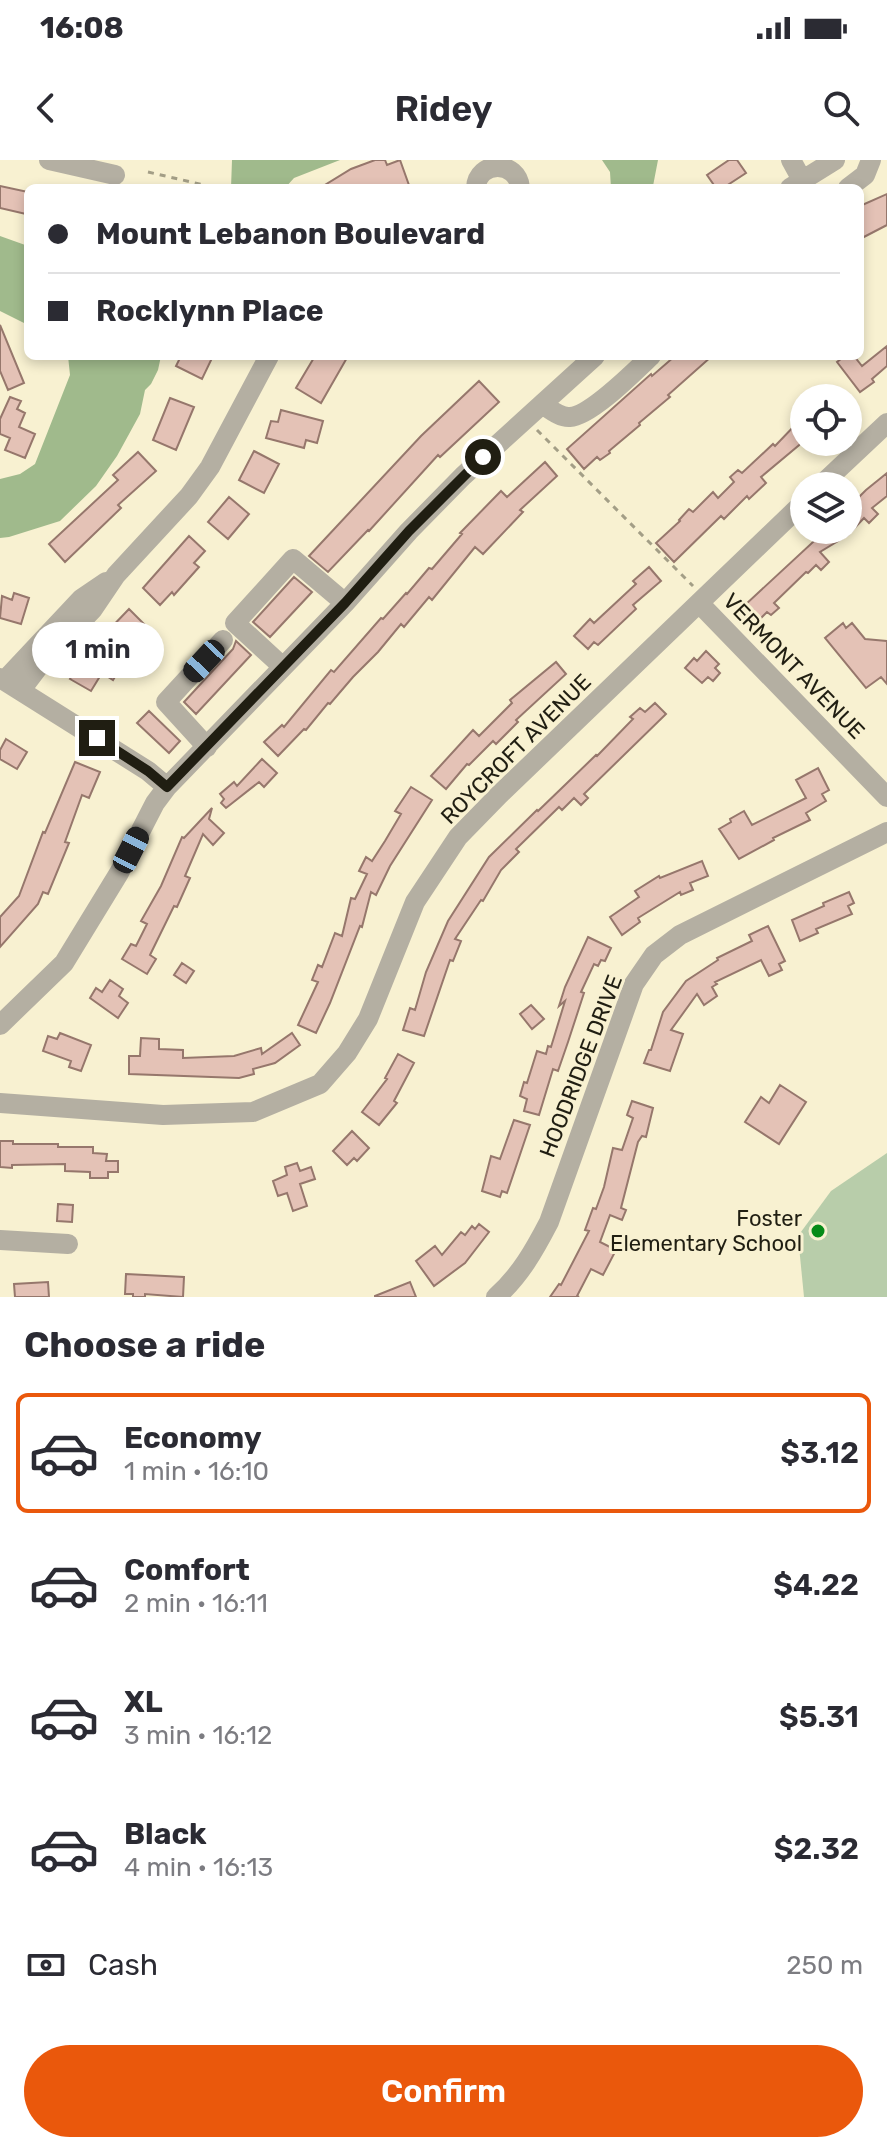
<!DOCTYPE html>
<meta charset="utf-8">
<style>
body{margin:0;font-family:Rubik,sans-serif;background:#f2f2f3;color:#2b2b33;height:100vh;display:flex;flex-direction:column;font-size:30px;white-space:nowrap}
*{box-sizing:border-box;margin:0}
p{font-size:26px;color:#7c7c81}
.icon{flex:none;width:44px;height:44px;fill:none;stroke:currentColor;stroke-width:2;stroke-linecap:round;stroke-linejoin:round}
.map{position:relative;height:1137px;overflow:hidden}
.details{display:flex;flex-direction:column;background:#fff;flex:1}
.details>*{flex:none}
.top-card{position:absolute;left:24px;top:24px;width:840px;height:176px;border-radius:12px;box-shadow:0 4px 12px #0003;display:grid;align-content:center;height:176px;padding:0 24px;background:#fff}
.tools{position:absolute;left:790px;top:224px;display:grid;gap:16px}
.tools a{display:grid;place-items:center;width:72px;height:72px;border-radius:50%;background:#fff;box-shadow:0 4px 12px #0003;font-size:40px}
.end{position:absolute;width:36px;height:36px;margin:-18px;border:10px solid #201e12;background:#fff;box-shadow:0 0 0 4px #fff}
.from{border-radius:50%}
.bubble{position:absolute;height:56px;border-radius:28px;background:#fff;box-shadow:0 4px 12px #0003;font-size:26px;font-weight:600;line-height:56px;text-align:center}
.car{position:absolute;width:24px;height:48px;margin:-24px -12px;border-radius:10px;box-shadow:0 0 6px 2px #0007;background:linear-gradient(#222 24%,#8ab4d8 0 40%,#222 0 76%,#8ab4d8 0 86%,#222 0)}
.top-card b{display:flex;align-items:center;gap:28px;height:76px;font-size:30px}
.top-card b+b{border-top:2px solid #e1e1e2}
.top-card i{width:20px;height:20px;background:#2b2b33}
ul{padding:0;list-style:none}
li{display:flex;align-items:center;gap:24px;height:120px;margin:0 16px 12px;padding:0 8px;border:4px solid transparent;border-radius:12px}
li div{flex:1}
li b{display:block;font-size:30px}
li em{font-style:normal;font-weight:600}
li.selected{border-color:#ea580c}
li>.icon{width:72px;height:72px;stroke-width:1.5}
h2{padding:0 24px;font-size:36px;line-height:96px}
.pay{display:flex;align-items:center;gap:20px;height:88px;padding:0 24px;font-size:30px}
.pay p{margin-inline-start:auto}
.action{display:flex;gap:16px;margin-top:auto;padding:16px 24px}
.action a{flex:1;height:92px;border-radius:48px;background:#ea580c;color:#fff;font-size:32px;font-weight:600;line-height:92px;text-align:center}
.status{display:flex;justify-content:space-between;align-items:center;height:56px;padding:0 40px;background:#fff;direction:ltr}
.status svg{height:22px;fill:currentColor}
header{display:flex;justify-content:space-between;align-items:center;height:104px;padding:0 24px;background:#fff;font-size:36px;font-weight:600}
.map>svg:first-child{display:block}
.green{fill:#b8cdaa}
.forest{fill:#a0ba8c}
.building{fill:#e4c2b6;stroke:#96776c;stroke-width:2}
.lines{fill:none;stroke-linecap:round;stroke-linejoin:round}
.path{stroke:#a39e86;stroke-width:3;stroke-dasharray:6 6;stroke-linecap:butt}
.minor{stroke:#b4afa2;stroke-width:20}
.route{stroke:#201e12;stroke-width:10}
.poi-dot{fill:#068b18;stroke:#f8f1d1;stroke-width:3}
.labels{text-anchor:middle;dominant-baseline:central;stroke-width:6;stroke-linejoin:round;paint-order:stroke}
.street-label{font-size:22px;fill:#201e12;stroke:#f8f1d1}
.poi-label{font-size:22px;fill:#201e12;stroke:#f8f1d1;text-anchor:end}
</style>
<div class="status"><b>16:08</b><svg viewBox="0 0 49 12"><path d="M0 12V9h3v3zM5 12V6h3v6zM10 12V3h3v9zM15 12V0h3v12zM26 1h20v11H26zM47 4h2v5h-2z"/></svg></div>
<header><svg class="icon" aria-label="back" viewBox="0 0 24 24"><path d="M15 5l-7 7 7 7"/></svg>Ridey<svg class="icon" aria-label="search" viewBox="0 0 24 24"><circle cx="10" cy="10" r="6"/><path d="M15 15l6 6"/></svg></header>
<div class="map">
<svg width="887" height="1137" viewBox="0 0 887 1137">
<rect width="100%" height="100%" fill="#f8f1d1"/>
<!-- green -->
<path class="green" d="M887,993V1137H804L798,1076L831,1031Z"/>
<!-- forest -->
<path class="forest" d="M232,0H340L294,18L285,28H231Z
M602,0H658L653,26L651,28H611L610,12Z
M0,76L28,86V165L0,151Z
M68,196H161L158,210L151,224L145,230L140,254L117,296L96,326L60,361L9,377L0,378V319L20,314L35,304L70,215Z"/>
<!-- building -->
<path class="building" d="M375,0H385L387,5L400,0L410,28H320L351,9Z
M729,0H737L746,13L723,28H716L707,15Z
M0,26L28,32L26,54L0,48Z
M887,34V65L860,79V46Z
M0,165L24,223L8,230L0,211Z
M887,186V206L872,219L874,222L860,232L837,202L845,196H854L862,206Z
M181,196H213L202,219L176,206Z
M315,196H348L321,243L296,228Z
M675,196H712L668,235L670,237L639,263L640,265L609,291L610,293L600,300L597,297L584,309L567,289L651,214L652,216Z
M479,221L499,242L440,297L438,295L369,371L368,370L328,412L309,396L421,276Z
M10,237L21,241L17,249L25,253L19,267L35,274L25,298L5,290L10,278L0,274V259Z
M170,238L194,247L176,290L153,280Z
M281,250L323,261L317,283L306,280L304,288L266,278L271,261L278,262Z
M798,262L804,269V281L761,317L766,323L749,339L747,336L724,359L721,356L674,402L656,383L680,361L679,360L689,349L693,352L713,332L718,338L734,322L730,317L738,310L742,313L773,284L775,286Z
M254,291L279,304L264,333L239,320Z
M138,292L156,311L118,345L121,348L65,402L49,384L118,320L113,315Z
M545,302L557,316L520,350L523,352L483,394L475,387L432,440L429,437L404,467L401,464L378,492L353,517L330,544L328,543L306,570L304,569L278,596L264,582L282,565L284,567L331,510L334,512L381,458L383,459L406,433L407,434L429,408L432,409L462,374L460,373L501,331L507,337Z
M887,313V336L872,348L878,354L869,363L864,358L848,375L820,392L829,402L821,410L816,405L808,413L806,412L774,443L779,448L771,455L767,452L759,460L745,445L826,370H848V348L866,330Z
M229,337L249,354L228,379L208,362Z
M189,376L205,391L194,403L199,407L174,435L172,432L160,445L143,428Z
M649,407L661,421L633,445L636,449L598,485L594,482L588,489L574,476L590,459L594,463L636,424L633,421Z
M294,417L312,432L270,477L253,462Z
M14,433L29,438L21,464L0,458L2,436L12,440Z
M129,449L145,465L121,490L104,475Z
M843,463L846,468L852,463L865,479L887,481V524L881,517L866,528L825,478Z
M236,481L251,495L196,554L184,542L233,489Z
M87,490L119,510L113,520L102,513L91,531L70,519Z
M706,491L719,504L715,508L720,513L713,521L708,517L702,523L685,508L694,498L697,501Z
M556,502L566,514L516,560L518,562L496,584L493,581L469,605L467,604L446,629L431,616L473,570L479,576L512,543L510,540Z
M655,543L666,554L584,634L588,638L581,645L574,638L562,650L559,647L516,689L519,692L501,710L483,741L481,740L455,779L461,781L453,801L450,800L424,876L403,870L410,848L415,850L426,812L448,761L489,697L537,650L538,651L596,595L597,596L633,559L630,557L640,548L645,552Z
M149,551L180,581L169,593L137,563Z
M6,579L27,592L17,609L0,599V590Z
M262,599L277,613L264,627L259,622L226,648L221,643L224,639L220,634L234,622L237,626Z
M75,602L100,612L89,638L82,635L65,682L69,683L48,734L43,732L38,744L0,787V757L19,736L43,672L45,673Z
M818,608L829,630L822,634L826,641L806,653L810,660L773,678L774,680L739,699L719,669L731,662L730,659L744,651L752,665L806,638L796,620Z
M411,627L432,640L390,706L376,735L371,732L362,767L360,766L330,843L316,873L298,865L318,822L312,820L318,805L322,807L335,773L342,776L351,738L355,739L367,714L359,711L366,697L372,701L385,681L401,654L395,651Z
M212,648L209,659L224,673L213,685L203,674L185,716L190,718L177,747L174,746L150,795L156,799L147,814L122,799L131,784L136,786L147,764L141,761L161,726L182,677L184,678Z
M702,701L708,716L690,723L693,730L681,735L680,732L638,758L640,762L622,775L610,757L639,737L635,731L659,716L660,718Z
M849,732L854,743L848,746L852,754L816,769L818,773L800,781L792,760L824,746L823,743Z
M768,766L785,801L779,804L782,810L769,816L761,800L715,822L717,824L712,827L717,836L704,845L697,834L671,870L683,874L670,911L644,903L649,890H651L663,852L686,821L718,800L717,798L752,781L749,775Z
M588,777L611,788L605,801L601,800L598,806L594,804L581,832L584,833L568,882L558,911L553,909L539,955L524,951L527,939L520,936L524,922L527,923L537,891L546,894L548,886L551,887L565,841L559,846L565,827Z
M182,803L194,811L186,823L174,815Z
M110,820L123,829L119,836L128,843L118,858L90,838L96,828L102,832Z
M531,845L544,859L532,869L520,854Z
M60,873L91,885L81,911L69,907L71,901L43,891L48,876L57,879Z
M292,873L300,885L275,903L253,909L254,914L239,918L129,914V896H140L141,878L159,879V889L183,890V898L234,896L261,888L262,894Z
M398,894L414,903L394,941L397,943L379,965L362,952L387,919L385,918Z
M780,925L806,942L779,984L745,962L761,937L769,943Z
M632,941L653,948L646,977L642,976L638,982L621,1048L626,1050L622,1060L610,1055L600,1082L616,1090L603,1115L591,1109L577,1136L579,1137H550L559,1124L561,1125L589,1071L585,1070L593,1048L596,1049L604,1027L613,988L622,990L633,958L627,955Z
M514,960L530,965L507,1033L502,1031L500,1037L482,1031L491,996L500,999Z
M352,971L369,988L357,1001L354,998L347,1005L333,991Z
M0,981H13V984H58V987H93V993L107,994L106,1001H118V1012H108V1018H90V1012L65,1011V1004L12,1005V1008L0,1007Z
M297,1003L300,1011L311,1007L315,1019L300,1024L307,1046L293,1051L287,1033L278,1036L273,1021L287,1015L285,1007Z
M58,1044L73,1045L72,1062L57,1061Z
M479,1064L489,1072L465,1103L434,1126L416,1101L435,1086L442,1095L461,1072L465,1075L472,1066L475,1069Z
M126,1114L184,1117L183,1137L145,1134V1137H133V1134H125Z
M48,1122L49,1137H15L14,1124Z
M410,1122L416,1137H375V1136Z"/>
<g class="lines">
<!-- path -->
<path class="path" d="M148,12L204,25L207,28
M537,270L693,426"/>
<!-- minor -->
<path class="minor" d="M49,0L115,15
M791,0L802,20
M476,28C477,0 518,0 520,28
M790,28L835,0
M848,28L865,15L871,0
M542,244C550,249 560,258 570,257C591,256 635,211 651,196
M820,326L887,263
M700,444L887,637
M283,507L235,463L293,399L345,443
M0,518L148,611L167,627
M5,520L81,439L106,422
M21,530L43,501L93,449L116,415L189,336L210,307L269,196
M207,587L166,542L223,480
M0,865L64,803L119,713L155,643L167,627L345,443L409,371L463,316L595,196
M0,943L163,955L253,952L320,924L347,893L368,859L415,742L458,677L499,635L804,342
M0,1080L68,1084
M496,1137C520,1116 535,1089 549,1062L634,824L654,795L680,775L887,672"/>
</g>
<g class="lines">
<!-- route -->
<path class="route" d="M97,578L148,611L167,627L345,443L409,371L483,297"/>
</g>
<!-- markers -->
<circle class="poi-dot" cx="818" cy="1071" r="8"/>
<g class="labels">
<!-- street labels -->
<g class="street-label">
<text transform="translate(794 506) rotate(46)">VERMONT AVENUE</text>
<text transform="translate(516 589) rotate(-45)">ROYCROFT AVENUE</text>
<text transform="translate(581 906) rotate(-69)">HOODRIDGE DRIVE</text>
</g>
<!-- poi labels -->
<g class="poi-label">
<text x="802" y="1058">Foster<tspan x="802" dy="25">Elementary School</tspan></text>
</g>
</g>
</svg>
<div class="tools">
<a><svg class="icon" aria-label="locate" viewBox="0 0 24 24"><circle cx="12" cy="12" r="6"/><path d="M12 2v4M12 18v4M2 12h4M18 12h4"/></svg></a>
<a><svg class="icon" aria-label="layers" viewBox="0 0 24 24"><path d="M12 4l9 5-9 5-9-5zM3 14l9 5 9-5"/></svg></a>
</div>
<i class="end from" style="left:483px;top:297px"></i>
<i class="end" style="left:97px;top:578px"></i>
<div class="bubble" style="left:32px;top:462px;width:132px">1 min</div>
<i class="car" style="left:204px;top:501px;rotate:223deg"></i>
<i class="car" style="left:131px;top:690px;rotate:27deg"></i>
<div class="top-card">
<b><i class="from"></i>Mount Lebanon Boulevard</b>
<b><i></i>Rocklynn Place</b>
</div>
</div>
<section class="details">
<h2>Choose a ride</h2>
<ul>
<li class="selected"><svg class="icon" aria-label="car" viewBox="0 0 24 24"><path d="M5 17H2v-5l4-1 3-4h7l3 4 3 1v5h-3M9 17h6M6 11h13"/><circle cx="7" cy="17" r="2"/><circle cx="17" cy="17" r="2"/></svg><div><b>Economy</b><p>1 min · 16:10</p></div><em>$3.12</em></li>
<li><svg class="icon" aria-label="car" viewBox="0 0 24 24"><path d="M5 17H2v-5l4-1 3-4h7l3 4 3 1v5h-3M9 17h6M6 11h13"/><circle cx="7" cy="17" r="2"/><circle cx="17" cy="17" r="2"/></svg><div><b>Comfort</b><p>2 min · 16:11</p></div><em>$4.22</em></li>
<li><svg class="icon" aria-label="car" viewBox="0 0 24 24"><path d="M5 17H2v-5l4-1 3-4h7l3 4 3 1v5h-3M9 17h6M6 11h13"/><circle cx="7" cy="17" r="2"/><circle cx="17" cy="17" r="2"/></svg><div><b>XL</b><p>3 min · 16:12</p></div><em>$5.31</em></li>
<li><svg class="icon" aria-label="car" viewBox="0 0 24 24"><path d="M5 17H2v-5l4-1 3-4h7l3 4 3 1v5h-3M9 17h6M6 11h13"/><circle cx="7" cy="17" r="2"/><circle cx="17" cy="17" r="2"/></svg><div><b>Black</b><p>4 min · 16:13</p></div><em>$2.32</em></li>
</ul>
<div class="pay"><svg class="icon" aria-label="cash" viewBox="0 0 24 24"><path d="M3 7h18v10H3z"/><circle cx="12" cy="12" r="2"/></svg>Cash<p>250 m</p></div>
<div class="action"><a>Confirm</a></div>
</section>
